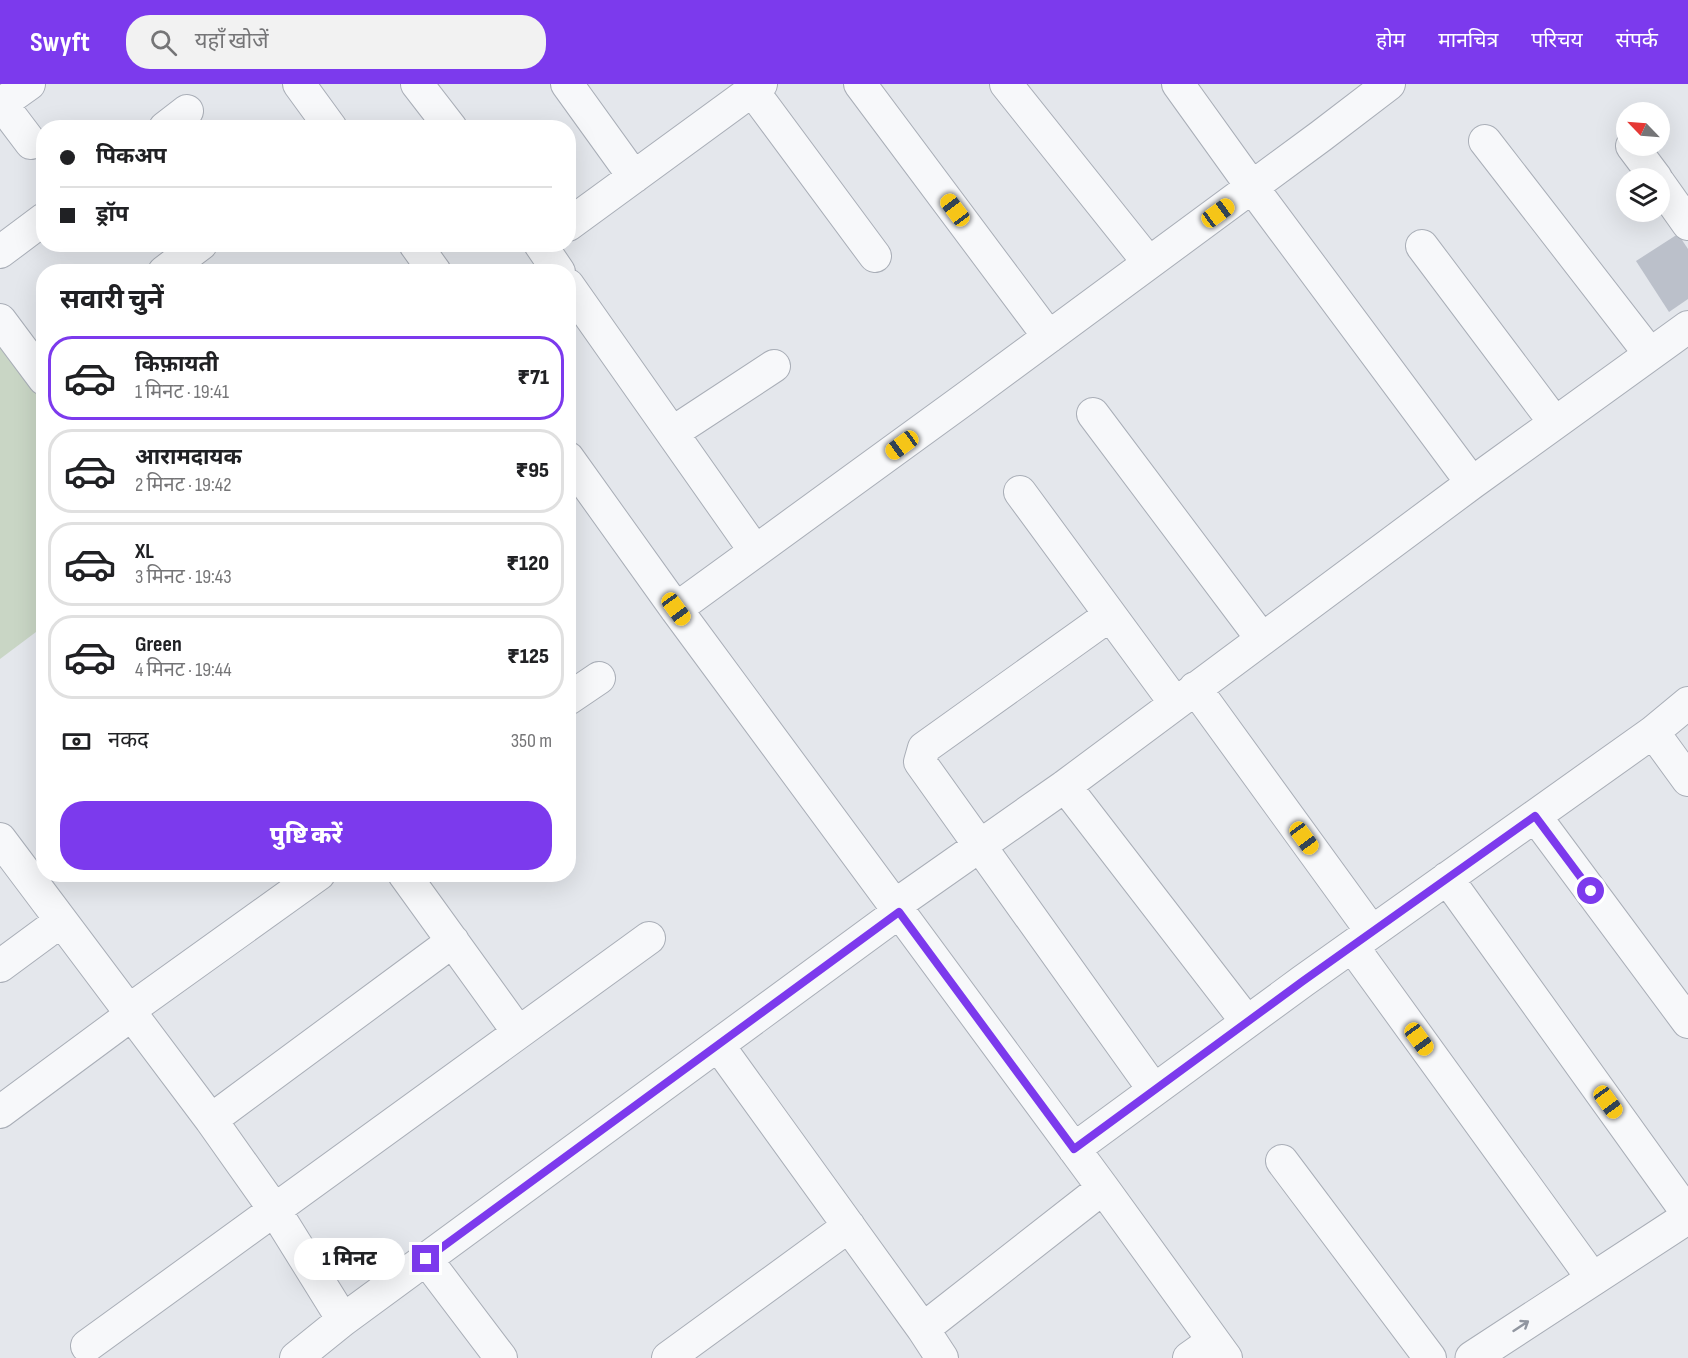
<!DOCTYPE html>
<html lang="hi">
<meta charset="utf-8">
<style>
body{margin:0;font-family:"Sofia Sans Condensed","Noto Sans Devanagari",sans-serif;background:#f2f2f2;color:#202124;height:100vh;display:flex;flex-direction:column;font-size:22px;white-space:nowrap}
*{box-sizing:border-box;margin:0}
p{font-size:20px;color:#757577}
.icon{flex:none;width:33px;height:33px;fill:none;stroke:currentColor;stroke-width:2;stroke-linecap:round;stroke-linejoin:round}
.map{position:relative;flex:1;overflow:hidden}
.details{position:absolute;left:36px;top:180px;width:540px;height:618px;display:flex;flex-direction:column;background:#fff;border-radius:24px;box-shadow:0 6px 24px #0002}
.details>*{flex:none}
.banner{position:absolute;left:36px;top:36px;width:540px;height:132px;border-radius:24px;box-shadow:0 6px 24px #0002;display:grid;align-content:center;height:132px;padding:0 24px;background:#fff}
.needle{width:39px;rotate:295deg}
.controls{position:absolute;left:1616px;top:18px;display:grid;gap:12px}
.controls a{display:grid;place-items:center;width:54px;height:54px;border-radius:50%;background:#fff;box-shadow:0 6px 24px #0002;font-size:30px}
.end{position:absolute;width:27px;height:27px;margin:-14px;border:8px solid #7c3aed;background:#fff;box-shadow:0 0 0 3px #fff}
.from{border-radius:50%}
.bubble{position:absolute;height:42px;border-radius:21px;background:#fff;box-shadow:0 6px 24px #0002;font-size:20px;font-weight:800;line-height:42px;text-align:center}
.car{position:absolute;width:18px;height:36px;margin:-18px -9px;border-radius:8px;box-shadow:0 0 4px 2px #0007;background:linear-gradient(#f5c518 24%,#345 0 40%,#f5c518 0 76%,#345 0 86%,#f5c518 0)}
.banner b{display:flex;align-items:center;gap:21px;height:57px;font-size:22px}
.banner b+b{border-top:2px solid #e0e0e0}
.banner i{width:15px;height:15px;background:#202124}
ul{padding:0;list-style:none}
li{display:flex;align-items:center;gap:18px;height:84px;margin:0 12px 9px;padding:0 12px;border:3px solid #e0e0e0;border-radius:24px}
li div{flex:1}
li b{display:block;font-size:22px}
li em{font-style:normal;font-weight:800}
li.active{border-color:#7c3aed}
li>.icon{width:54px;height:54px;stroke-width:1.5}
h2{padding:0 24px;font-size:27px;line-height:72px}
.pay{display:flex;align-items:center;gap:15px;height:66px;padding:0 24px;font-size:22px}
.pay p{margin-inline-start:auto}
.cta{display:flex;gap:12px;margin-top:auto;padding:12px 24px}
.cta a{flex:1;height:69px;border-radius:24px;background:#7c3aed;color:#fff;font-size:24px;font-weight:800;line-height:69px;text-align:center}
header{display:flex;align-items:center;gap:36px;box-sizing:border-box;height:84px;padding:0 30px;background:#7c3aed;color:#fff}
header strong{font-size:28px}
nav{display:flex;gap:33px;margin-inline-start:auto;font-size:21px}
.search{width:420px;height:54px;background:#f2f2f2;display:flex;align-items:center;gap:15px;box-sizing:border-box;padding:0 21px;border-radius:24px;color:#757577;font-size:22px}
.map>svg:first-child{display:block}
.green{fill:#c9d6c5}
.building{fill:#bbc0ca}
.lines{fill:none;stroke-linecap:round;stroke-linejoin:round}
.minor-casing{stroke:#a9aeb7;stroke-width:34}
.tertiary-casing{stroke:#a9aeb7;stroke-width:35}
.minor{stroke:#f7f8fa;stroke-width:32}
.tertiary{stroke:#f7f8fa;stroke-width:33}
.oneway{stroke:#9196a0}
.route{stroke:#7c3aed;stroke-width:8}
</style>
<header>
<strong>Swyft</strong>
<div class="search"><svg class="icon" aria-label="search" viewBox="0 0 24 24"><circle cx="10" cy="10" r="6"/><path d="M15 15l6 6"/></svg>यहाँ खोजें</div>
<nav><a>होम</a><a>मानचित्र</a><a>परिचय</a><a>संपर्क</a></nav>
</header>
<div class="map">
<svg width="1688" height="1274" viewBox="0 0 1688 1274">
<rect width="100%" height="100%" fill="#e4e7ec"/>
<!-- green -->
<path class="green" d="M0,259L43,318L44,542L0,575Z"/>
<!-- building -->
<path class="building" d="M1678,150L1688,165V215L1669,228L1636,177Z"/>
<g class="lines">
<defs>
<path id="minor" d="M299,0L331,44
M417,0L451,44
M567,0L634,93
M860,0L1049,253
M1006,0L1149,179
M1178,0L1252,103L1472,399
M752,6L875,172
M0,18L31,59
M1,20L29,0
M165,44L187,27
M1485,57L1650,270
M1632,62L1656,94
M1659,99L1688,140
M568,141L761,0
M415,160L435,188
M540,160L559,188
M1422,162L1555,339
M0,168L44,135
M164,188L201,160
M568,201L755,467
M0,236L44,295
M1093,330L1262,555
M672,349L774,282
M568,374L676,525L1103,1104L1226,1274
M1020,408L1175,619
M676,525L966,314L1321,52L1389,0
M1110,531L924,664L920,678L1154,1006
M1195,604L1372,848
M568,615L599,594
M1653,648L1688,696
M1065,702L1247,938
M1535,732L1688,938
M0,755L211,1036L274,1125L343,1236
M404,790L518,948
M1447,794L1688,1130
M894,822L1065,702L1472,399L1688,243
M1352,862L1593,1195
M0,882L61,837
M128,927L319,790
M718,961L923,1245L942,1274
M0,1028L131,931
M211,1036L453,857
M1074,1065L1303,897L1653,648L1688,619
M1282,1077L1430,1274
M426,1175L501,1274
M923,1245L1103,1104
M87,1262L649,854
M296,1274L343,1236L899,828
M668,1274L849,1142
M1189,1274L1213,1257"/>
<path id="tertiary" d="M1472,1274L1688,1133"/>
</defs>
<!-- minor casing -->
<use href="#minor" class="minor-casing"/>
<!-- tertiary casing -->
<use href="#tertiary" class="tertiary-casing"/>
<!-- minor -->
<use href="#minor" class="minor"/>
<!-- tertiary -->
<use href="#tertiary" class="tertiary"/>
</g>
<!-- one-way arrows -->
<defs><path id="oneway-shaft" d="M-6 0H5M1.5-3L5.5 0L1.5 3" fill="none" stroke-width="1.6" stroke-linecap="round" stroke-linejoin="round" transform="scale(1.5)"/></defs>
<use class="oneway" href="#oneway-shaft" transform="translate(1521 1242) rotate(-33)"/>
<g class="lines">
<!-- route -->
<path class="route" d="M426,1175L899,828L1074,1065L1303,897L1535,732L1591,807"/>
</g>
</svg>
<div class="controls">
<a><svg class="needle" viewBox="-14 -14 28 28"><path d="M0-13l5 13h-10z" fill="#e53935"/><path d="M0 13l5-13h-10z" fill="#757577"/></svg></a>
<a><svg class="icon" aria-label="layers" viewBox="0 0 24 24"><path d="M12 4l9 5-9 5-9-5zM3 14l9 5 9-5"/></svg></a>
</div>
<i class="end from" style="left:1591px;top:807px"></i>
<i class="end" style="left:426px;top:1175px"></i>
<div class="bubble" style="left:294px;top:1154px;width:111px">1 मिनट</div>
<i class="car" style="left:955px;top:126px;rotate:323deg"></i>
<i class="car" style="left:1218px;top:129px;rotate:54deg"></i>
<i class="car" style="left:902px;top:361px;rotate:234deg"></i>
<i class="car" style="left:676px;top:525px;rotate:144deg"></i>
<i class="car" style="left:1304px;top:754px;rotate:144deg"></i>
<i class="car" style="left:1419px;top:955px;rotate:144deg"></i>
<i class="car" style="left:1608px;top:1018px;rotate:144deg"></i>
<div class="banner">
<b><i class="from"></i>पिकअप</b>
<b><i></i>ड्रॉप</b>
</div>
<section class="details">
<h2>सवारी चुनें</h2>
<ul>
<li class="active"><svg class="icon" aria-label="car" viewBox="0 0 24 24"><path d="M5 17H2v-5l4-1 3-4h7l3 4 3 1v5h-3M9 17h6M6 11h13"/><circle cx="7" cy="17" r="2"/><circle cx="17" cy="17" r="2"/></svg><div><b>किफ़ायती</b><p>1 मिनट · 19:41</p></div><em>₹71</em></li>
<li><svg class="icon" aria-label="car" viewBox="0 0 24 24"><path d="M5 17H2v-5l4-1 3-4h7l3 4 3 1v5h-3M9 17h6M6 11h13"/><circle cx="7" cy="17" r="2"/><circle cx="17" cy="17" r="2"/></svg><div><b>आरामदायक</b><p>2 मिनट · 19:42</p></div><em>₹95</em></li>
<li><svg class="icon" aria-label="car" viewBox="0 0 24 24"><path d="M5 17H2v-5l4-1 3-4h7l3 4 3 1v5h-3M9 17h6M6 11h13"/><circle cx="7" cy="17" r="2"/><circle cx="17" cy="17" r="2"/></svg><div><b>XL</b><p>3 मिनट · 19:43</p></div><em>₹120</em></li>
<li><svg class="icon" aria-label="car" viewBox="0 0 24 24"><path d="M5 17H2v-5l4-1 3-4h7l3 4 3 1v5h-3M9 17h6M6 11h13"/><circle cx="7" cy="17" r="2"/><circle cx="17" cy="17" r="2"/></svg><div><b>Green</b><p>4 मिनट · 19:44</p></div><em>₹125</em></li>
</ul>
<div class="pay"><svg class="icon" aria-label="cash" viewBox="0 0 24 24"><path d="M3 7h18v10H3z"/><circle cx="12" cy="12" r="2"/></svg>नकद<p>350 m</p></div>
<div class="cta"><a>पुष्टि करें</a></div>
</section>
</div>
